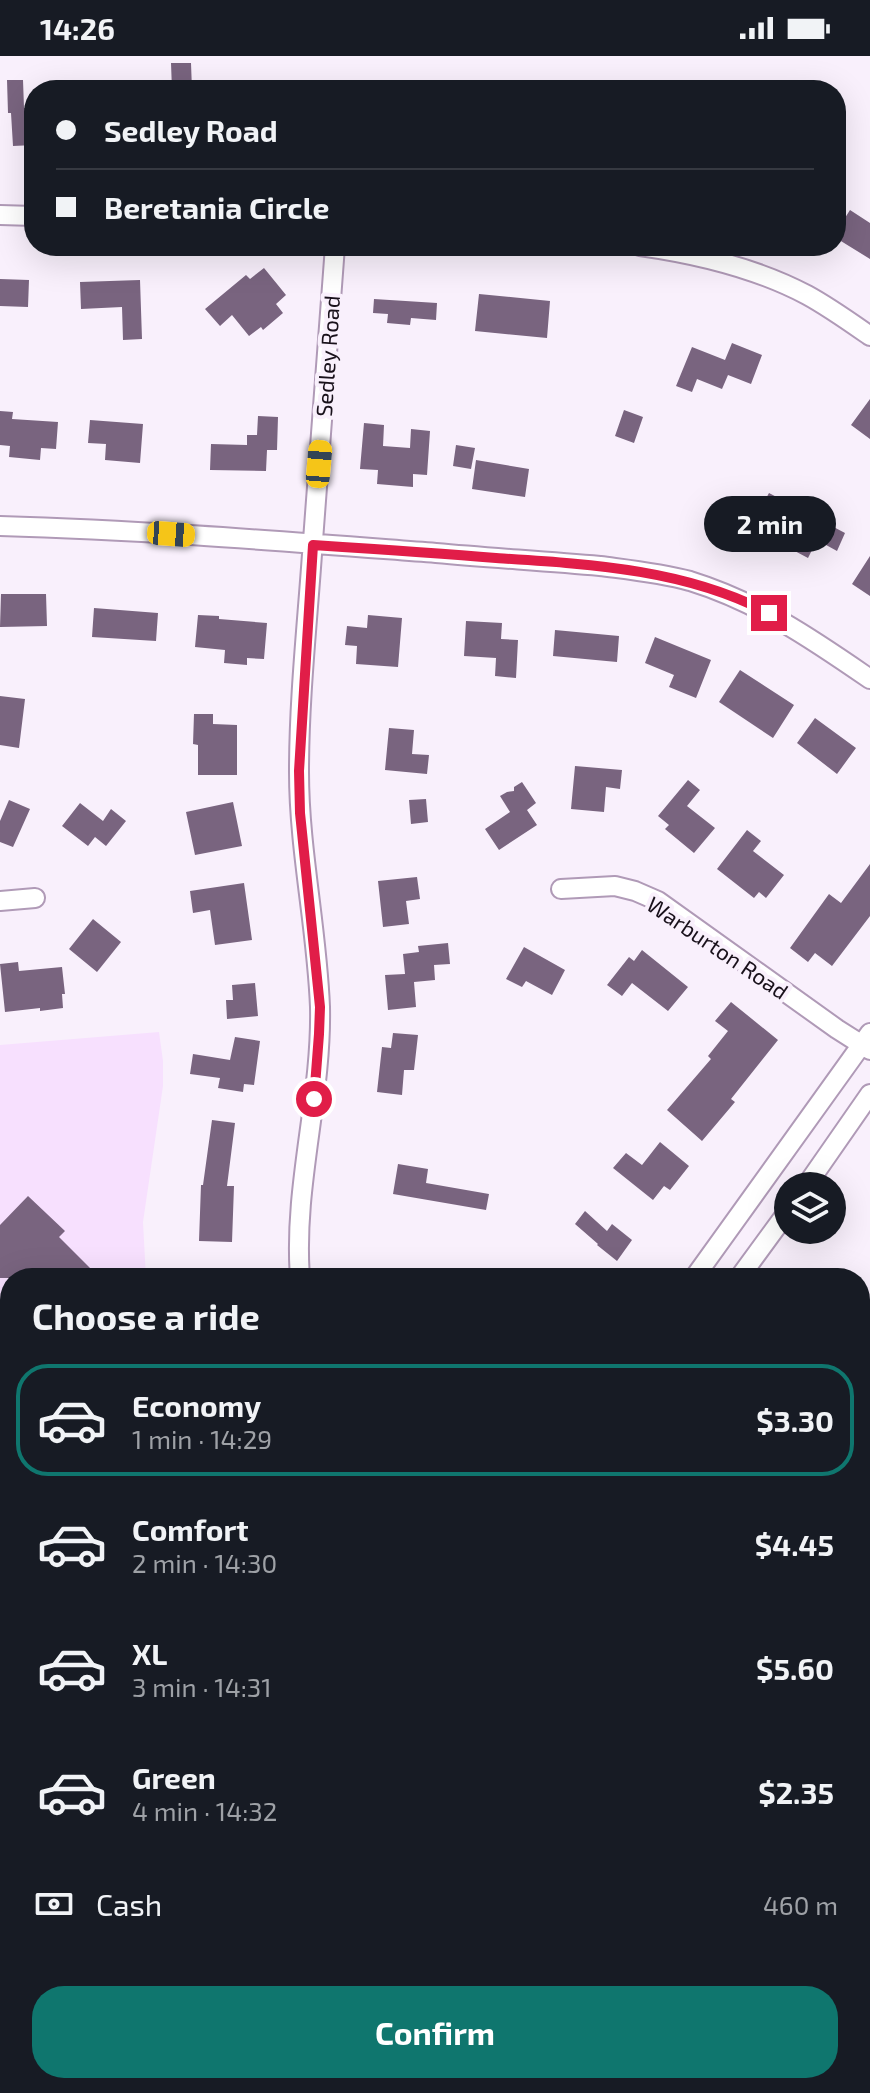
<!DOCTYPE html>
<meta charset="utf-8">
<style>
body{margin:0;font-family:"Exo 2",sans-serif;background:#20242c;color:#f1f3f6;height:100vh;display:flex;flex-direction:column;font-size:30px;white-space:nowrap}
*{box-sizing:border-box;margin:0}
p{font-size:26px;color:#9ea1a6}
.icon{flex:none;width:44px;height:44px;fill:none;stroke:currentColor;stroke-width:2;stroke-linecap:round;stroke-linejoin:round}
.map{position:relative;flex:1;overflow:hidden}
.details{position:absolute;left:0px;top:1212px;width:870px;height:826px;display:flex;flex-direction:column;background:#171b24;border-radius:32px 32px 0 0;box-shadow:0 8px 32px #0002}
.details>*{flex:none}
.hud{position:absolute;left:24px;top:24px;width:822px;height:176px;border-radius:32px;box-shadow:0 8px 32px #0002;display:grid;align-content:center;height:176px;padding:0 32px;background:#171b24}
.controls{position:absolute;left:774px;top:1116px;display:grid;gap:16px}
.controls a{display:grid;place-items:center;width:72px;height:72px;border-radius:50%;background:#171b24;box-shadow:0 8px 32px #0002;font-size:40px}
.end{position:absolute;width:36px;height:36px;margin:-18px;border:10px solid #e11d48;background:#fff;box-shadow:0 0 0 4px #fff}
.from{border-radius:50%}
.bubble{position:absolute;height:56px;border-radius:28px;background:#171b24;box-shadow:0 8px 32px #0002;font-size:26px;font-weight:700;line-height:56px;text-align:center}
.car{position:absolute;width:24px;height:48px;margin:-24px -12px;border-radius:10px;box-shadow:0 0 6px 2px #0007;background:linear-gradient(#f5c518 24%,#345 0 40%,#f5c518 0 76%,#345 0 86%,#f5c518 0)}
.hud b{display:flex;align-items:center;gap:28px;height:76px;font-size:30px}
.hud b+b{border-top:2px solid #363941}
.hud i{width:20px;height:20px;background:#f1f3f6}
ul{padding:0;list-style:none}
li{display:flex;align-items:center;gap:24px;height:112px;margin:0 16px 12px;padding:0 16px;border:4px solid transparent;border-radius:32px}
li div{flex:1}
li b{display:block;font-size:30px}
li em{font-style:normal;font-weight:700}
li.current{border-color:#0f766e}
li>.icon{width:72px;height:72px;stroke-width:1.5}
h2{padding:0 32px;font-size:36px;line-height:96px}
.pay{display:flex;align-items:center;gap:20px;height:88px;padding:0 32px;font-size:30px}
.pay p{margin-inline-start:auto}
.cta{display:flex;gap:16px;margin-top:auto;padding:16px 32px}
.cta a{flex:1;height:92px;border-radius:32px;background:#0f766e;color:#fff;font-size:32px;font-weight:700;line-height:92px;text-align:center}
.status{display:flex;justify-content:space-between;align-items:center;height:56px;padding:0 40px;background:#171b24;direction:ltr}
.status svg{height:22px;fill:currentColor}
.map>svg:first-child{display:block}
.built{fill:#f7e0fe}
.green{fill:#f2d8fa}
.building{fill:#79647f}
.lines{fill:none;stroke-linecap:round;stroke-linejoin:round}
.lane-casing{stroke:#b09ab7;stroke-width:13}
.street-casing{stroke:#b09ab7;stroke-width:22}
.lane{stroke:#fff;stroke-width:9}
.street{stroke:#fff;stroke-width:18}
.route{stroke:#e11d48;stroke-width:10}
.labels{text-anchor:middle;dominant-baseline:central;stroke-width:8;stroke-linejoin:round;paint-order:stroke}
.street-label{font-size:22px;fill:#19111b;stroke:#f9f0fc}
</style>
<div class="status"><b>14:26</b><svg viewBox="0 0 49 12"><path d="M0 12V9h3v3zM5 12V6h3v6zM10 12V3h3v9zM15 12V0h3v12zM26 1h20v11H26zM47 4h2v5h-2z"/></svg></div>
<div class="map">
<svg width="870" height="2037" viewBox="0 0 870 2037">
<rect width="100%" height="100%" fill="#f9f0fc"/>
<!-- built -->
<path class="built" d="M159,976L163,1005V1030L143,1166L146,1222H10V1608L0,1614V989Z"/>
<!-- green -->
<path class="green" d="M536,2028H766L774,2037H543Z"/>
<!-- building -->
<path class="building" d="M171,7H191L192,34H172Z
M7,24H23L24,52L34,51V89L13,90L11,57H8Z
M850,154L870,167V203L836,182V176Z
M264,212L286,239L276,248L283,257L263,274L261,271L249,280L232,259L220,270L205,253L246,219L250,223Z
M0,223L29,224L28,251L0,250Z
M140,224L142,283L123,284L122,251L81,253L80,226Z
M479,238L550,245L547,282L475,275Z
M374,243L437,247L436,264L411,262L410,269L387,267L388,258L373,257Z
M732,287L762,299L751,328L728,319L722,333L697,323L692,336L676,330L692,291L725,304Z
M870,343V383L851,369Z
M624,354L643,361L634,387L615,380Z
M0,355L13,356L12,363L58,366L56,393L41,392L40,404L9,401L10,390L0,389Z
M258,360L278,361L277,394H267L266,415L210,414L211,388L247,389V379H257Z
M90,364L143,368L140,407L105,404L106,388L88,387Z
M364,367L384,369L383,390L410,392L411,373L430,375L427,419L413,418V431L377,428L378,414L360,413Z
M456,389L475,392L471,413L453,410Z
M476,404L529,413L525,441L472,433Z
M769,437L845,477L837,495L817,484L808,502L772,483L778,471L757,459Z
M870,500V540L852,528Z
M1,538H46L47,570L0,571Z
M94,552L158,557L156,585L92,581Z
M198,559L219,560V563L267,567L264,603L247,602V609L224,607L225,594L195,591Z
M368,559L402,562L398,611L356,608L357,590L345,589L347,570L367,572Z
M466,565L502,567L501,583L518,584L516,622L495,620L496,602L464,600Z
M555,574L619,580L617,606L553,600Z
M655,581L711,604L696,642L669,631L674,619L645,607Z
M740,614L794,649L773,682L719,646Z
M0,640L25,643L19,692L0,689Z
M194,658H213V668L237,669V719H198V689L193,688Z
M815,662L856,692L837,718L797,687Z
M389,672L414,674L412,698L429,699L427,718L385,714Z
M575,710L622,714L620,733L606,731L604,756L571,753Z
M688,724L700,734L687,750L715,772L694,797L665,773L669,769L658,760Z
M522,726L536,747L527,754L537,769L499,794L485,773L510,756L500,740L507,736L514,735V731Z
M426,743L428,766L411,768L409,744Z
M9,744L30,753L13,791L0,786V765Z
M233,746L242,790L195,799L186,756Z
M80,747L103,765L111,753L126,765L106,790L95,781L88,790L62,770Z
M747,774L761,785L753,795L784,819L766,842L759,836L754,842L717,813Z
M870,808V860L832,910L815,897L808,906L790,892L829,838L841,847Z
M417,821L420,843L406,845L409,868L383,871L378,825Z
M244,827L252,884L215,889L210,854L193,857L190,835Z
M93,863L121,886L97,916L69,893Z
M448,887L450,908L434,909L435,924L414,926L416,951L388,954L385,919L405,918L403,898L419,896L418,890Z
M524,891L565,914L552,939L526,925L522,931L506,923Z
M642,894L688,931L668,955L632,927L622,940L607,929L629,901L634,905Z
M18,906L19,915L62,911L65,938H62L63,952L40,955V952L5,956L0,908Z
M255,927L258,960L227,963L226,944H233L232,929Z
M731,946L778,984L731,1043L735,1046L702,1085L667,1054L711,1003L708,1000L728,975L715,965Z
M393,977L418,979L414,1014H404L402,1039L377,1036L382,991L391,992Z
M235,981L260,985L254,1029L244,1028L243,1036L218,1032L220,1022L190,1018L193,998L230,1004Z
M212,1064L235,1067L227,1130H234L232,1186L199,1185L201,1129H203Z
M660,1086L689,1110L670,1134L664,1130L653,1144L613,1112L626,1097L642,1109Z
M398,1108L428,1113L426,1127L489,1138L486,1154L393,1138Z
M28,1140L65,1175L59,1181L92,1214L84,1222H0V1169Z
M585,1155L607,1175L612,1168L632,1184L617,1205L597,1189L598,1188L575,1168Z"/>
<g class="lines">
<defs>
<path id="lane" d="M0,1453H10
M0,1574L10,1568"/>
<path id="street" d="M0,159L34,160
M640,190C697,198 756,212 807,239C829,251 850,266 870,280
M0,470C146,474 291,486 436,497C491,502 545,505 600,510C630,514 660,517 690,525C758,546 812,583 870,623
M561,833L615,830L635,835L658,845L837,973L870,994
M0,845L35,842
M806,1130L870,1038
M300,1222C293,1130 322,1042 320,951C317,872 299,794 299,716C299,643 307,570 312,498C320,395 327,293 335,190
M694,1222L870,977
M739,1222L788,1155
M860,1684L870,1672
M0,1782L10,1779
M364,2028V2037
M793,2028L801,2037
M845,2028L855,2037"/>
</defs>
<!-- lane casing -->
<use href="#lane" class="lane-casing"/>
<!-- street casing -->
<use href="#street" class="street-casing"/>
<!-- lane -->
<use href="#lane" class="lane"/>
<!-- street -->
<use href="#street" class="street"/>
</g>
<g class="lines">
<!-- route -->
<path class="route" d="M314,1043L319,978L320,951L300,757L299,715L313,489C374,493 435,497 496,502C590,508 685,513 769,557"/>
</g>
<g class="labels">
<!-- street labels -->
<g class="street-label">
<text transform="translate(327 300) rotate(-86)">Sedley Road</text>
<text transform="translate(718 891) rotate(34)">Warburton Road</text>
</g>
</g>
</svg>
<div class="controls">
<a><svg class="icon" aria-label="layers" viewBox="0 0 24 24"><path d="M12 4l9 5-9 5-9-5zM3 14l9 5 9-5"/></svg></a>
</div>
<i class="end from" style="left:314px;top:1043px"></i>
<i class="end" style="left:769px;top:557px"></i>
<div class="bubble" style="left:704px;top:440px;width:132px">2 min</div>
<i class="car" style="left:319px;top:408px;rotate:5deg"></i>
<i class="car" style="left:171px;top:478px;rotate:94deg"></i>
<div class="hud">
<b><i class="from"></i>Sedley Road</b>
<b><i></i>Beretania Circle</b>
</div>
<section class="details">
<h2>Choose a ride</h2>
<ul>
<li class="current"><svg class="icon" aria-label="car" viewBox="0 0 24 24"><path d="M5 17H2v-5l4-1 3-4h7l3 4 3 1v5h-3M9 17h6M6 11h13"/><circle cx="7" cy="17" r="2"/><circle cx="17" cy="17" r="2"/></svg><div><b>Economy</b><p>1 min · 14:29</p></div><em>$3.30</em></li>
<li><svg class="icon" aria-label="car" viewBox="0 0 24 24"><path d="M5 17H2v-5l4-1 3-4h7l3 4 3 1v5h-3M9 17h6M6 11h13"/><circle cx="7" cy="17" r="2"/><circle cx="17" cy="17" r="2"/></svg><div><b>Comfort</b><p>2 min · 14:30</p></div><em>$4.45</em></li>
<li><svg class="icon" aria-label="car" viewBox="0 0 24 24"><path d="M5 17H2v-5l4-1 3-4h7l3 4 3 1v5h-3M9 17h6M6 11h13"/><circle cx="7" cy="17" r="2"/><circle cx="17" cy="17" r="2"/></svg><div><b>XL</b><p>3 min · 14:31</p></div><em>$5.60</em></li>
<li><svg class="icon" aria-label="car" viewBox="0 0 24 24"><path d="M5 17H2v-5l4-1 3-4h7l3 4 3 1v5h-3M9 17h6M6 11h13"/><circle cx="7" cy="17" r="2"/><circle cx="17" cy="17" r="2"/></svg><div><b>Green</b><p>4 min · 14:32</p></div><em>$2.35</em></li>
</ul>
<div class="pay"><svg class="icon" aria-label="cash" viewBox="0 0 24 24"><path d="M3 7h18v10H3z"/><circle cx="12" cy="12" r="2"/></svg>Cash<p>460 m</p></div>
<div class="cta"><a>Confirm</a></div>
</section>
</div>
